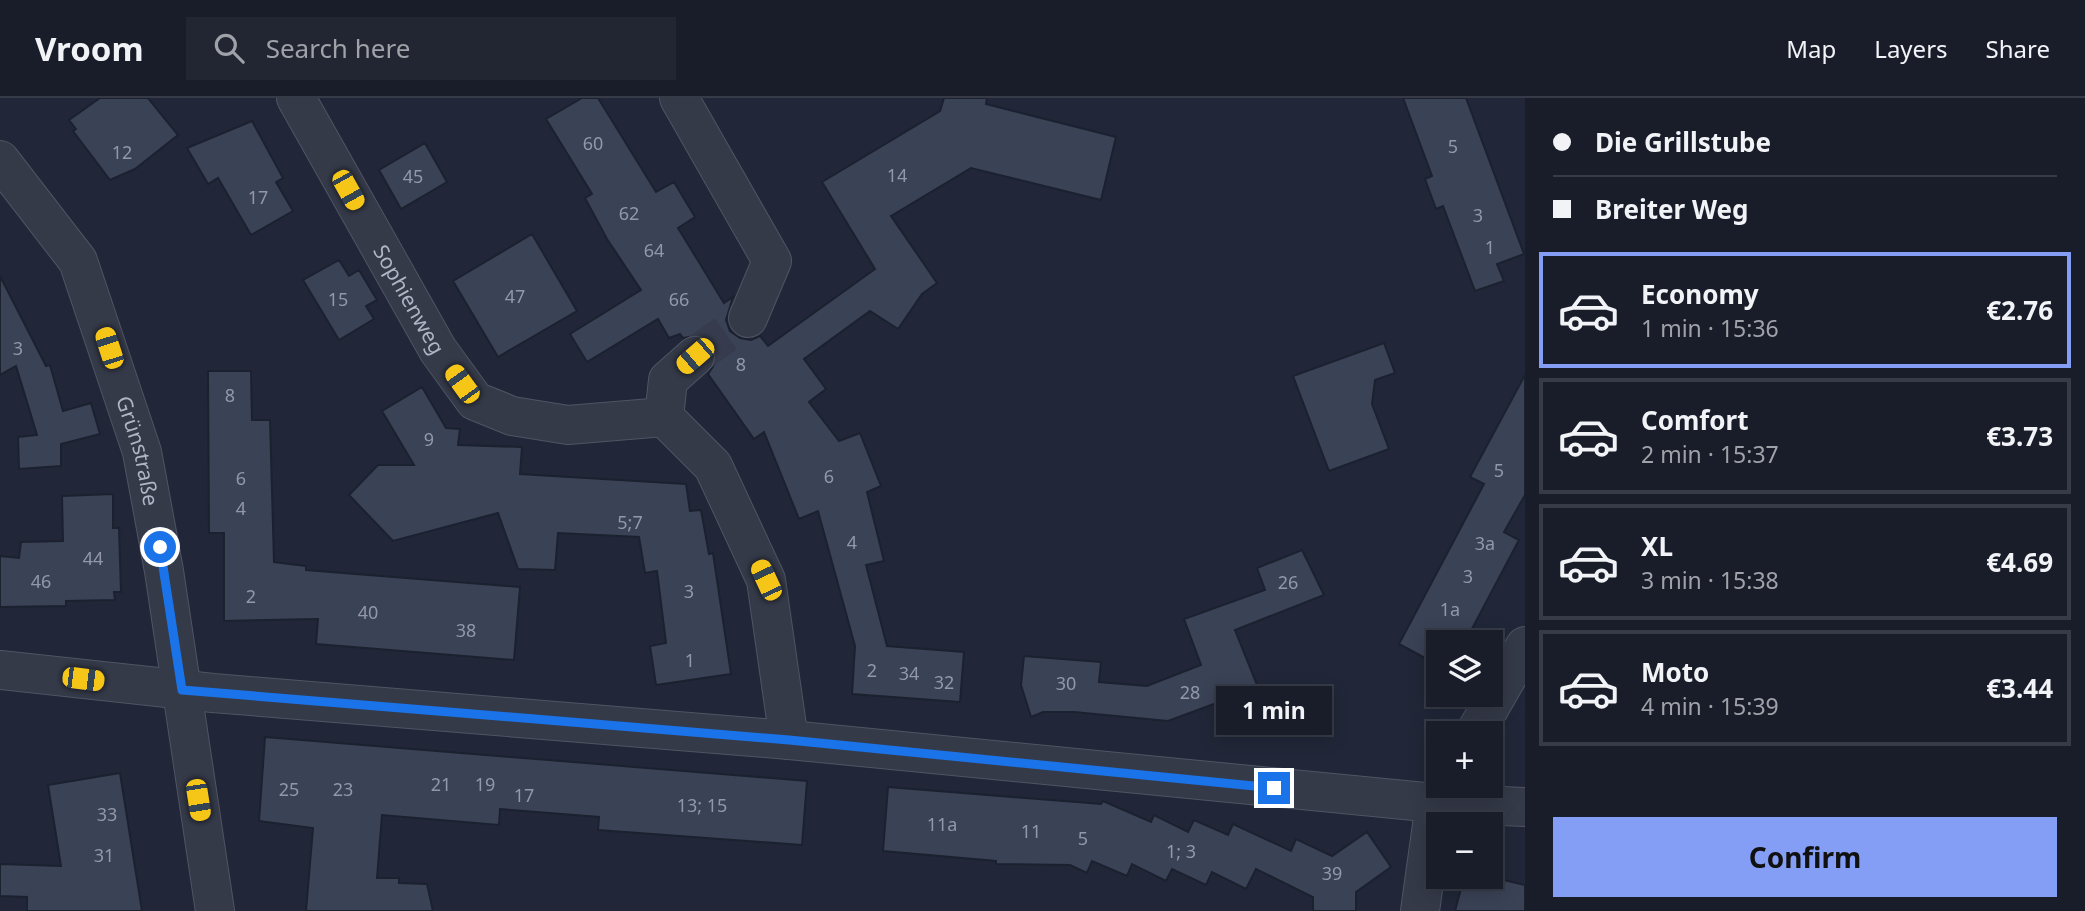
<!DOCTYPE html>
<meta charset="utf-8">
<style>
body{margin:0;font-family:"Noto Sans",sans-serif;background:#222632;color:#f1f3f6;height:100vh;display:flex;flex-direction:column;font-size:26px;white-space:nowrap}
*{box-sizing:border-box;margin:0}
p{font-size:23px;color:#9fa2a8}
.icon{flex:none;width:38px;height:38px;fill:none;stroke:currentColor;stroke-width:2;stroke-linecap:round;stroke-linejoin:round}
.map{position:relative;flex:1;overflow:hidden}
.details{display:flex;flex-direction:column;background:#191d2a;width:560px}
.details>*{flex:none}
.top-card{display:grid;align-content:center;height:154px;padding:0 28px;background:#191d2a}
.controls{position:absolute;left:1426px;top:532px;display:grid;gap:14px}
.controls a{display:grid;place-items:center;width:77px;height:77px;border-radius:0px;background:#191d2a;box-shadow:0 4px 18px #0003,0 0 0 2px #373b47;font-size:35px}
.end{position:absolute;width:32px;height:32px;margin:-16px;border:9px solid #1a73e8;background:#fff;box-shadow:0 0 0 4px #fff}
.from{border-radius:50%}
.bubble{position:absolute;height:49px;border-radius:0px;background:#191d2a;box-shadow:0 4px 18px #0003,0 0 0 2px #373b47;font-size:23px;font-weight:700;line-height:49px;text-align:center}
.car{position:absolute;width:21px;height:42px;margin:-21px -10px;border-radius:9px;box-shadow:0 0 5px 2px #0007;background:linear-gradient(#f5c518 24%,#345 0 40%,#f5c518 0 76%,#345 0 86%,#f5c518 0)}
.top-card b{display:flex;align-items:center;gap:24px;height:66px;font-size:26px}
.top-card b+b{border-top:2px solid #373b47}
.top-card i{width:18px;height:18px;background:#f1f3f6}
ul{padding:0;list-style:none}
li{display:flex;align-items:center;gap:21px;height:116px;margin:0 14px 10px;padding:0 14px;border:4px solid #373b47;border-radius:0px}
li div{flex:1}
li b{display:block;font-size:26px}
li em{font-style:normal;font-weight:700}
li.on{border-color:#849ef5}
li>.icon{width:63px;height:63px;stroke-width:1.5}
.primary-button{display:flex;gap:14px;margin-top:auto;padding:14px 28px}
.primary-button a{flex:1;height:80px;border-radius:0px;background:#849ef5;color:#111;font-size:28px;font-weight:700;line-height:80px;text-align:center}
header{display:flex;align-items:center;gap:42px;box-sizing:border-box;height:98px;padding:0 35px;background:#191d2a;border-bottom:2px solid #373b47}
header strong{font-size:33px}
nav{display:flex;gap:38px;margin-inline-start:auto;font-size:24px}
.search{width:490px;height:63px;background:#222632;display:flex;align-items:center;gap:18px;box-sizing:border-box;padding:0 24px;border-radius:0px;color:#9fa2a8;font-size:26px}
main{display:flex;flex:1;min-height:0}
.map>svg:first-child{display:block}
.building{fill:#3a4256;stroke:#1c212f;stroke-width:2}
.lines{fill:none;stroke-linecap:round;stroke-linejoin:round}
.minor-tunnel{stroke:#363c4d;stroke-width:38;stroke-dasharray:38 19;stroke-linecap:butt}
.minor-casing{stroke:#505463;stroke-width:40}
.minor{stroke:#353a49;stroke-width:38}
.route{stroke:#1a73e8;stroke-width:9}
.labels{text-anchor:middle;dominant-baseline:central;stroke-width:5;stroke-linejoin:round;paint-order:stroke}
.number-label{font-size:18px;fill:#9298a9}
.street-label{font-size:21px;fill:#b0b4c5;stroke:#1a1f2d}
</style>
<header>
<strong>Vroom</strong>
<div class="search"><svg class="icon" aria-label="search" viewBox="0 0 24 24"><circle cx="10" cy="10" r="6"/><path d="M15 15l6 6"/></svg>Search here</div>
<nav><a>Map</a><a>Layers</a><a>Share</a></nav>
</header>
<main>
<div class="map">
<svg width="1525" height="813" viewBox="0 0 1525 813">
<rect width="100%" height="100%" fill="#212738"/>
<!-- building -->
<path class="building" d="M100,0H148L178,37L135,71L110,82L73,33L76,31L69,22Z
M582,0H598L656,94L674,84L695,119L678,130L724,205L733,199L726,222L730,233L740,240L751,242L760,238L768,248L875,171L822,84L940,13L944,0H987L986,6L1116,39L1101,102L971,70L891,118L937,185L922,196L898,231L870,213L804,261L826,291L809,304L839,343L860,335L881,388L867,394L884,463L866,467L887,548L964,554L960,604L852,596L855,548L818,413L799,421L764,334L754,341L708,276L716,264V253L711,243L701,237L683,240L680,236L669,240L658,221L587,264L570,236L641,192L607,141L585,100L592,96L546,21Z
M1403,0H1466L1524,156L1497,166L1504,183L1475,193L1443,108L1436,111L1425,81L1432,78Z
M252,23L283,80L276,84L293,113L251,137L218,80L208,86L187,50Z
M425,45L447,84L401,111L379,72Z
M532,136L577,213L498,259L453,183Z
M339,162L349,178L359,172L377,202L366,208L374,221L339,242L303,182Z
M0,178L46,268L50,267L63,313L91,305L100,336L61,346V368L19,371L18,339L37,337L16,268L0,277Z
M1384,245L1395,275L1375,282L1372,306L1389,351L1329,373L1293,278Z
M208,273H251L252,322H270L274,464L306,468V472L520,489L514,562L316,546L318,521L224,523V435H209Z
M1525,277V397L1504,434L1519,442L1465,544H1438V567L1399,546L1484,386L1470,379Z
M422,289L446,330L460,331L458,347L522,349L520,376L686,386L690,413L701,412L709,456L713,455L731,576L656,587L650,548L666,545L657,473L645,475L639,439L558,435L555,472L518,471L498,415L393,443L349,397L378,367H414L382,313Z
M113,396V430H119L121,494H114L115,502L66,503V508L0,509V458L19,460L21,444L63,443L62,398Z
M1302,452L1324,497L1235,532L1261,597L1233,608L1230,600L1168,623L1074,614H1043L1031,619L1021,587L1024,558L1101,564L1099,584L1147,588L1201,567L1184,521L1265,492L1257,470Z
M265,639L807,683L802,747L598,732L599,719L500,711L499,727L382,717L377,780H399V785L427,786L433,813H306L313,730L259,723Z
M120,675L142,813H27V799L0,798V766L61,768L48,687Z
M888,689L1101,706L1103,703L1151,724L1154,717L1188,734L1194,722L1228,737L1233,726L1291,753L1296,741L1332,758L1367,734L1391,769L1356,794V813H1313V799L1256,771L1246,791L1212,774L1206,787L1172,771L1166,783L1132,766L1127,778L1092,763L1087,775L1070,767L996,766V763L883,753Z
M1464,779H1491L1525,787V813H1455Z"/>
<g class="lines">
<!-- minor-tunnel -->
<path class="minor-tunnel" d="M695,258L748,220"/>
<defs>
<g id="minor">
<path id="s1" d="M296,0L438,252L475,303L512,318L568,327L664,319"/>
<path d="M679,0L772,163L748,220"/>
<path id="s2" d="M0,62L78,163L142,354L164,473L215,813"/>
<path d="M695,258L668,282L664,319L713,368L766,482L789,642"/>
<path d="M0,572L213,595L789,642L1435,705L1525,709"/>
<path d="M1475,635L1525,548"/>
<path d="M1420,813L1435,705L1445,688"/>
</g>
</defs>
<!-- minor casing -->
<use href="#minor" class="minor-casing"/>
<!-- minor -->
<use href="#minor" class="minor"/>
</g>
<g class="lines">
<!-- route -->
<path class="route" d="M160,449L182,592L789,642L1274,690"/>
</g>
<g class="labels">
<!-- number labels -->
<g class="number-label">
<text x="593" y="45">60</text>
<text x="1453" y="48">5</text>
<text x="122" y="54">12</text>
<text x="897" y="77">14</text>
<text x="413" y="78">45</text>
<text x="258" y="99">17</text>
<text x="629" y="115">62</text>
<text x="1478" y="117">3</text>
<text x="1490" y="149">1</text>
<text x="654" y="152">64</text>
<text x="515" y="198">47</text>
<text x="338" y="201">15</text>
<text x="679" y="201">66</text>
<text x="18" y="250">3</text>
<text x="741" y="266">8</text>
<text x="230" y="297">8</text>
<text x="429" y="341">9</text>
<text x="1499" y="372">5</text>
<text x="829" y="378">6</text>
<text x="241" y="380">6</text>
<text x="241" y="410">4</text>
<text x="630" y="424">5;7</text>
<text x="852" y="444">4</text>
<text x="1485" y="445">3a</text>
<text x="93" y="460">44</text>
<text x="1468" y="478">3</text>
<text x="41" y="483">46</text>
<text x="1288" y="484">26</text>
<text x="689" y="493">3</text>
<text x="251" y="498">2</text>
<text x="1450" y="511">1a</text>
<text x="368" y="514">40</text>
<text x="466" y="532">38</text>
<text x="690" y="562">1</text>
<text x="872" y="572">2</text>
<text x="909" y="575">34</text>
<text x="944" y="584">32</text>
<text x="1066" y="585">30</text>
<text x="1190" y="594">28</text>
<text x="441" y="686">21</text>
<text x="485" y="686">19</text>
<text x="289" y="691">25</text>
<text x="343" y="691">23</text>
<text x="524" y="697">17</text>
<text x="702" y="707">13; 15</text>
<text x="107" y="716">33</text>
<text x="942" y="726">11a</text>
<text x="1031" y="733">11</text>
<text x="1083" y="740">5</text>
<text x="1181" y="753">1; 3</text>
<text x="104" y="757">31</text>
<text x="1332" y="775">39</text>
</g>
<!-- street labels -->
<g class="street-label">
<text stroke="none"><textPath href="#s1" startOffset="231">Sophienweg</textPath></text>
<text stroke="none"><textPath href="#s2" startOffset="327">Grünstraße</textPath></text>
</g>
</g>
</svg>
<div class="controls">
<a><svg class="icon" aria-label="layers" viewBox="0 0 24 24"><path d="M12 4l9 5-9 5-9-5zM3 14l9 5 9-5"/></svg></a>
<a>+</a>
<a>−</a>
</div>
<i class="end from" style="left:160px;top:449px"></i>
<i class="end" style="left:1274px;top:690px"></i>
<div class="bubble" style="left:1216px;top:588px;width:116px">1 min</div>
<i class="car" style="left:348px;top:92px;rotate:151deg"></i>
<i class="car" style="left:109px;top:250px;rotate:342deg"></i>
<i class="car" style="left:695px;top:258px;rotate:229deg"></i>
<i class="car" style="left:462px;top:286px;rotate:324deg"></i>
<i class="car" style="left:766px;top:482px;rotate:335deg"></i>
<i class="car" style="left:83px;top:581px;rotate:97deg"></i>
<i class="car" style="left:198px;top:702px;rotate:171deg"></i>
</div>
<section class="details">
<div class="top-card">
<b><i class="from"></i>Die Grillstube</b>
<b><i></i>Breiter Weg</b>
</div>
<ul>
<li class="on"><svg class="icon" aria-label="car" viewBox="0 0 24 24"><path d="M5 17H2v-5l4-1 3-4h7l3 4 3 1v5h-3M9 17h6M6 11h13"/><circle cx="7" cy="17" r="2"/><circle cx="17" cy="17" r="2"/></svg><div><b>Economy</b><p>1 min · 15:36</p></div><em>€2.76</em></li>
<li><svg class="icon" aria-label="car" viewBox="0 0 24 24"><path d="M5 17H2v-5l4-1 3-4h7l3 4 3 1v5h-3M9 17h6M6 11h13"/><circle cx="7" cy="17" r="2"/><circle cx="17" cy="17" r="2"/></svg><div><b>Comfort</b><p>2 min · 15:37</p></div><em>€3.73</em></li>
<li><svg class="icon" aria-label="car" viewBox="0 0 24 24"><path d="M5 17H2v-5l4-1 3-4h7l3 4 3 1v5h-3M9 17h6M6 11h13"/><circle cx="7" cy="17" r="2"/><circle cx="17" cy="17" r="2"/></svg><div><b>XL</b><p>3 min · 15:38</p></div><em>€4.69</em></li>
<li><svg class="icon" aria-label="car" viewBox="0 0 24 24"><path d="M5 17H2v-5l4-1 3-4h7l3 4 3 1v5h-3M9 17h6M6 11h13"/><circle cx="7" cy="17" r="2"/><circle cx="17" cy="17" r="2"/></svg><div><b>Moto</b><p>4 min · 15:39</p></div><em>€3.44</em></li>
</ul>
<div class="primary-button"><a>Confirm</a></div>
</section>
</main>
